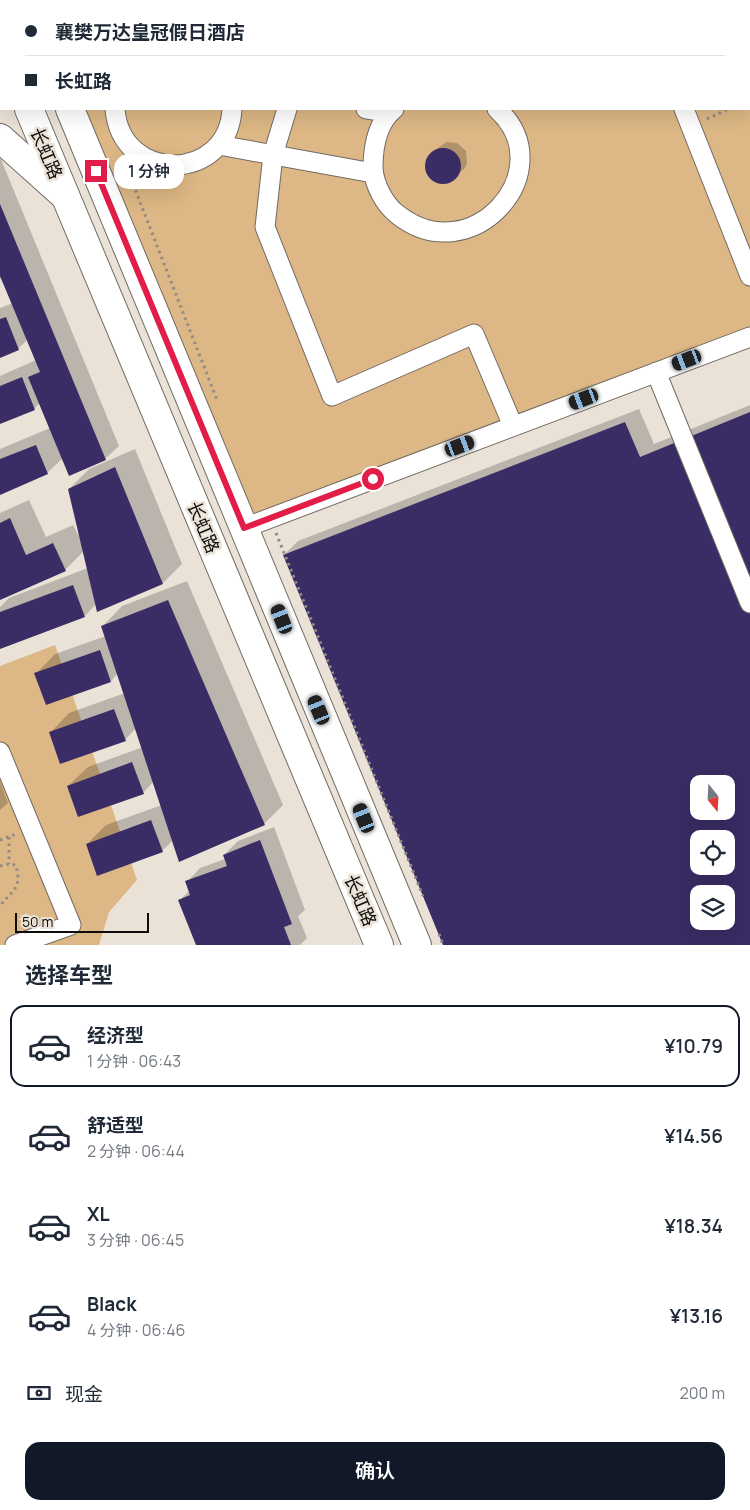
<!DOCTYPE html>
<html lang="zh">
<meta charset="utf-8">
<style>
body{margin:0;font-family:Manrope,"Noto Sans SC",sans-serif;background:#f6f6f7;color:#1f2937;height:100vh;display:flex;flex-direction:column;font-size:19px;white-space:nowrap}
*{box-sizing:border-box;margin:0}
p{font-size:16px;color:#747a83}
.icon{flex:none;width:28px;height:28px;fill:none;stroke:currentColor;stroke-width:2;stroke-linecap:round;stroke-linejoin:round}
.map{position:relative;height:945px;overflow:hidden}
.drawer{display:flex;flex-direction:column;background:#fff;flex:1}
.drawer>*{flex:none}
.guide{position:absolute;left:0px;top:0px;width:750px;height:110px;box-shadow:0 5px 20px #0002;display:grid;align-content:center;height:110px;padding:0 25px;background:#fff}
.needle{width:32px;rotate:162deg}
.buttons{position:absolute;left:690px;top:775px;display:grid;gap:10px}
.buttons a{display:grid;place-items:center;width:45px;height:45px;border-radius:10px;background:#fff;box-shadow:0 5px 20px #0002;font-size:25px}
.scale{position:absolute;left:15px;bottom:12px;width:134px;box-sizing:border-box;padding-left:5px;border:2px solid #0e0b08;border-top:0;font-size:14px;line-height:18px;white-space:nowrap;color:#0e0b08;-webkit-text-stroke:4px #eae2d7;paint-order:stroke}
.end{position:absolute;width:22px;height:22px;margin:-11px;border:6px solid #e11d48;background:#fff;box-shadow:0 0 0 2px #fff}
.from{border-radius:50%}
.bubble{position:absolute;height:35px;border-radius:15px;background:#fff;box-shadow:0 5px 20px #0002;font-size:16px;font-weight:600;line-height:35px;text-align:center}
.car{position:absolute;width:15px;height:30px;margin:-15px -8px;border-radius:6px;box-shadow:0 0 4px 1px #0007;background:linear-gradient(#222 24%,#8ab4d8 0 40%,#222 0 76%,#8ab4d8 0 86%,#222 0)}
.guide b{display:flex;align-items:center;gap:18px;height:48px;font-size:19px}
.guide b+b{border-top:1px solid #e0e1e3}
.guide i{width:12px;height:12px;background:#1f2937}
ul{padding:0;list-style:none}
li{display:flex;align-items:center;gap:15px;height:82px;margin:0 10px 8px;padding:0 15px;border:2px solid transparent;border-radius:15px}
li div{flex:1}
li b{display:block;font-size:19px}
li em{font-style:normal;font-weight:600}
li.on{border-color:#111827}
li>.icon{width:45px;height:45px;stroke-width:1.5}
h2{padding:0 25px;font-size:22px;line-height:60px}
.pay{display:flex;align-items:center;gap:12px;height:55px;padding:0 25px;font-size:19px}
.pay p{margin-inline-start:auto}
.primary-button{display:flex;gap:10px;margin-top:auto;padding:10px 25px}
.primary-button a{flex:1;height:58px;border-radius:15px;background:#111827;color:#fff;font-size:20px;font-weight:600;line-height:58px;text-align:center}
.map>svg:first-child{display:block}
.green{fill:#ddb785}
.shadow{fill:#0003;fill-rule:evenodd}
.building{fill:#3a2c64;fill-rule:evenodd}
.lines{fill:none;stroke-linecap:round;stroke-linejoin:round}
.street-casing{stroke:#716a61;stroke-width:21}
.secondary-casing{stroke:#716a61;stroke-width:30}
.primary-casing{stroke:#716a61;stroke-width:30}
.highway-casing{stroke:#716a61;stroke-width:30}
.path{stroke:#918b83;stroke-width:3;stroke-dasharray:2.5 4;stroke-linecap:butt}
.street{stroke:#fff;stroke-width:19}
.secondary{stroke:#fff;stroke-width:28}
.primary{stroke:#fff;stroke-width:28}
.highway{stroke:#fff;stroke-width:28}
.route{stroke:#e11d48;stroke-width:6}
.labels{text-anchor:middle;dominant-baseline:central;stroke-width:5;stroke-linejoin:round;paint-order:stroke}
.street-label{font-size:18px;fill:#0e0b08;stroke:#eae2d7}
</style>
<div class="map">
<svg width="750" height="945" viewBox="0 0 750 945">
<rect width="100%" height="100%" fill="#eae2d7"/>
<!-- green -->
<path class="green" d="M171,0H750V337L244,528L70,109H749V1H168Z
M55,645L137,880L109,912L99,945H0V666Z"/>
<!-- shadow -->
<path class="shadow" d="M446,142L457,143L466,151L467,163L465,168L448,182H438L429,176L426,166L429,155Z
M0,157L119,446L105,459L63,458L47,473L0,494V449L50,428L40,403L34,409L0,423V376L36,360L28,339L18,349L0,356V308L13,303L2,277L0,279Z
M750,405V945H445L284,555L298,541L639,409L654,444ZM699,784H726V811H699ZM699,839H726V866H699ZM699,894H726V921H699Z
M135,449L182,564L163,583L98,610L96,604L85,616L1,648L0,607L9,598L88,568L84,551L65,570L0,599V513L29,500L46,537L73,525L82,542L69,489L89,469Z
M187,581L283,805L264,824L173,840L162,851L87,844L106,825L162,805L154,781L143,793L68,786L88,767L143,747L136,728L125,740L50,733L69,713L125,693L118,673L111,681L47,704L36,674L55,654L106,636L103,626L122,606Z
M0,781L8,803L0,810Z
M274,827L305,910L298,916L307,938L300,945H197L180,900L190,890L187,882L200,868L225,859L224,855L238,841Z"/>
<!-- building -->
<path class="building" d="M425 166a18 18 0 1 1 36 0a18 18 0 1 1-36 0Z
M0,204L106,460L69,476L28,377L40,372L0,276Z
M6,317L19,350L0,358V319Z
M22,377L35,410L0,424V386Z
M750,412V945H443L283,555L625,422L640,457ZM699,784H726V811H699ZM699,839H726V866H699ZM699,894H726V921H699Z
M36,445L48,474L0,495V459Z
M115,467L163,584L97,612L68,489Z
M10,518L26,555L53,543L66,571L0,600V523Z
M73,585L85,617L0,649V612Z
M168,600L265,825L179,862L101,626Z
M100,650L111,682L46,705L34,673Z
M114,709L126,741L60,764L49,732Z
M132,762L144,794L78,817L67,786Z
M151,820L163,852L97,876L86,844Z
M260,840L292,924L284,927L291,945H196L178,900L190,895L185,881L227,866L223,855Z"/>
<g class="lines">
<defs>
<path id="street" d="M640,0L641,1
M737,0L738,1
M406,1L408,0
M749,28L750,31
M115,109C121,184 228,183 232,109
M287,109L273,155L265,227L332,396L474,334L513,426
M366,109L390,113
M394,109C377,123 373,147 373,168C374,184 384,204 397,214C471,274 564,170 497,109
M684,109L750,276
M219,145L373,173
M656,372L750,603
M244,528L750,337
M0,752L71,925L15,945"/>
<path id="secondary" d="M71,1L74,0
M167,1L170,0"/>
<path id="primary" d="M0,79L1,78
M0,138L65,196"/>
<path id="highway" d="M24,0L25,1
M0,38L1,41
M29,109L379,945
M70,109L417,945"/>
</defs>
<!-- street casing -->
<use href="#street" class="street-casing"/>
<!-- secondary casing -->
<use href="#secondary" class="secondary-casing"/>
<!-- primary casing -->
<use href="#primary" class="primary-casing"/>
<!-- highway casing -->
<use href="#highway" class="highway-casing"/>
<!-- path -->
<path class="path" d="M749,99L750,98
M707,119L728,109
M126,166L217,400
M276,533L423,896
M9,837V864
M0,840L16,834
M0,866L9,864L16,865C22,889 13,889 0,906
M439,934L443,945"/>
<!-- street -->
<use href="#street" class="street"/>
<!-- secondary -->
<use href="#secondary" class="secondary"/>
<!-- primary -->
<use href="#primary" class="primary"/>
<!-- highway -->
<use href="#highway" class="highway"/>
</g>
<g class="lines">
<!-- route -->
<path class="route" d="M96,171L244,528L373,479"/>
</g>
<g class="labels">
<!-- street labels -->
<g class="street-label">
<text transform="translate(47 153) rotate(67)">长虹路</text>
<text transform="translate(204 527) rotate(67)">长虹路</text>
<text transform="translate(361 900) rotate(67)">长虹路</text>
</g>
</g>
</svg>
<div class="buttons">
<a><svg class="needle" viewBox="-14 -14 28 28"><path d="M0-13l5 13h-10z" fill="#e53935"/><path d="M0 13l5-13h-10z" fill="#747a83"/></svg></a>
<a><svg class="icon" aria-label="locate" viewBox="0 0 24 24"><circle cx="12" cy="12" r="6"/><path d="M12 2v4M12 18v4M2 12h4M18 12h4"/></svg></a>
<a><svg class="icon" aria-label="layers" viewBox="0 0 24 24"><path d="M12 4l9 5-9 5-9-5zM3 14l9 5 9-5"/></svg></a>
</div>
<div class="scale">50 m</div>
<i class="end from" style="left:373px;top:479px"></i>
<i class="end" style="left:96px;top:171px"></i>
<div class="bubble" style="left:114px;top:154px;width:70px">1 分钟</div>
<i class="car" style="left:687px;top:360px;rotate:249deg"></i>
<i class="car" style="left:584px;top:399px;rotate:249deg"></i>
<i class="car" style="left:460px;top:446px;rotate:69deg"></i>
<i class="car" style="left:282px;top:619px;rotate:338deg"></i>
<i class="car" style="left:319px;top:710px;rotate:337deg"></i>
<i class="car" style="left:364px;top:818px;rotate:338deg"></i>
<div class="guide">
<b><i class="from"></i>襄樊万达皇冠假日酒店</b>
<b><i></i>长虹路</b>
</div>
</div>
<section class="drawer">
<h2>选择车型</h2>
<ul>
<li class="on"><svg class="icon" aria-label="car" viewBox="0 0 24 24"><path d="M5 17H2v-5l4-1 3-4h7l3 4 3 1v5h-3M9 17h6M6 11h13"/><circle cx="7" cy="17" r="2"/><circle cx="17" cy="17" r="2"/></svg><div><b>经济型</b><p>1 分钟 · 06:43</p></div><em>¥10.79</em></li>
<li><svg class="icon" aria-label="car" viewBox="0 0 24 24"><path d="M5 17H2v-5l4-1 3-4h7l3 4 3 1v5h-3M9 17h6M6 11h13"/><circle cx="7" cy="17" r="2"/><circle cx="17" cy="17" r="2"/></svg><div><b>舒适型</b><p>2 分钟 · 06:44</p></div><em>¥14.56</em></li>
<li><svg class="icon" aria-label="car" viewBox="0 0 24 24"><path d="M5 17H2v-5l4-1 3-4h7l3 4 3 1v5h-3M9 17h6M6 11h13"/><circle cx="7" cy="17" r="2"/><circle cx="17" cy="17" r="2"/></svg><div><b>XL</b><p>3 分钟 · 06:45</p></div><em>¥18.34</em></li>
<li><svg class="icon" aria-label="car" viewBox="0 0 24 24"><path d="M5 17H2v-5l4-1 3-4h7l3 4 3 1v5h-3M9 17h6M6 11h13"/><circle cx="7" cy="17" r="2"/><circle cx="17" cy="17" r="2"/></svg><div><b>Black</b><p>4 分钟 · 06:46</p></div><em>¥13.16</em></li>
</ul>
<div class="pay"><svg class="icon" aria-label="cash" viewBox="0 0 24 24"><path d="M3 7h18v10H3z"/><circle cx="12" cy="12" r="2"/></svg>现金<p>200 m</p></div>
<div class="primary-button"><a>确认</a></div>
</section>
